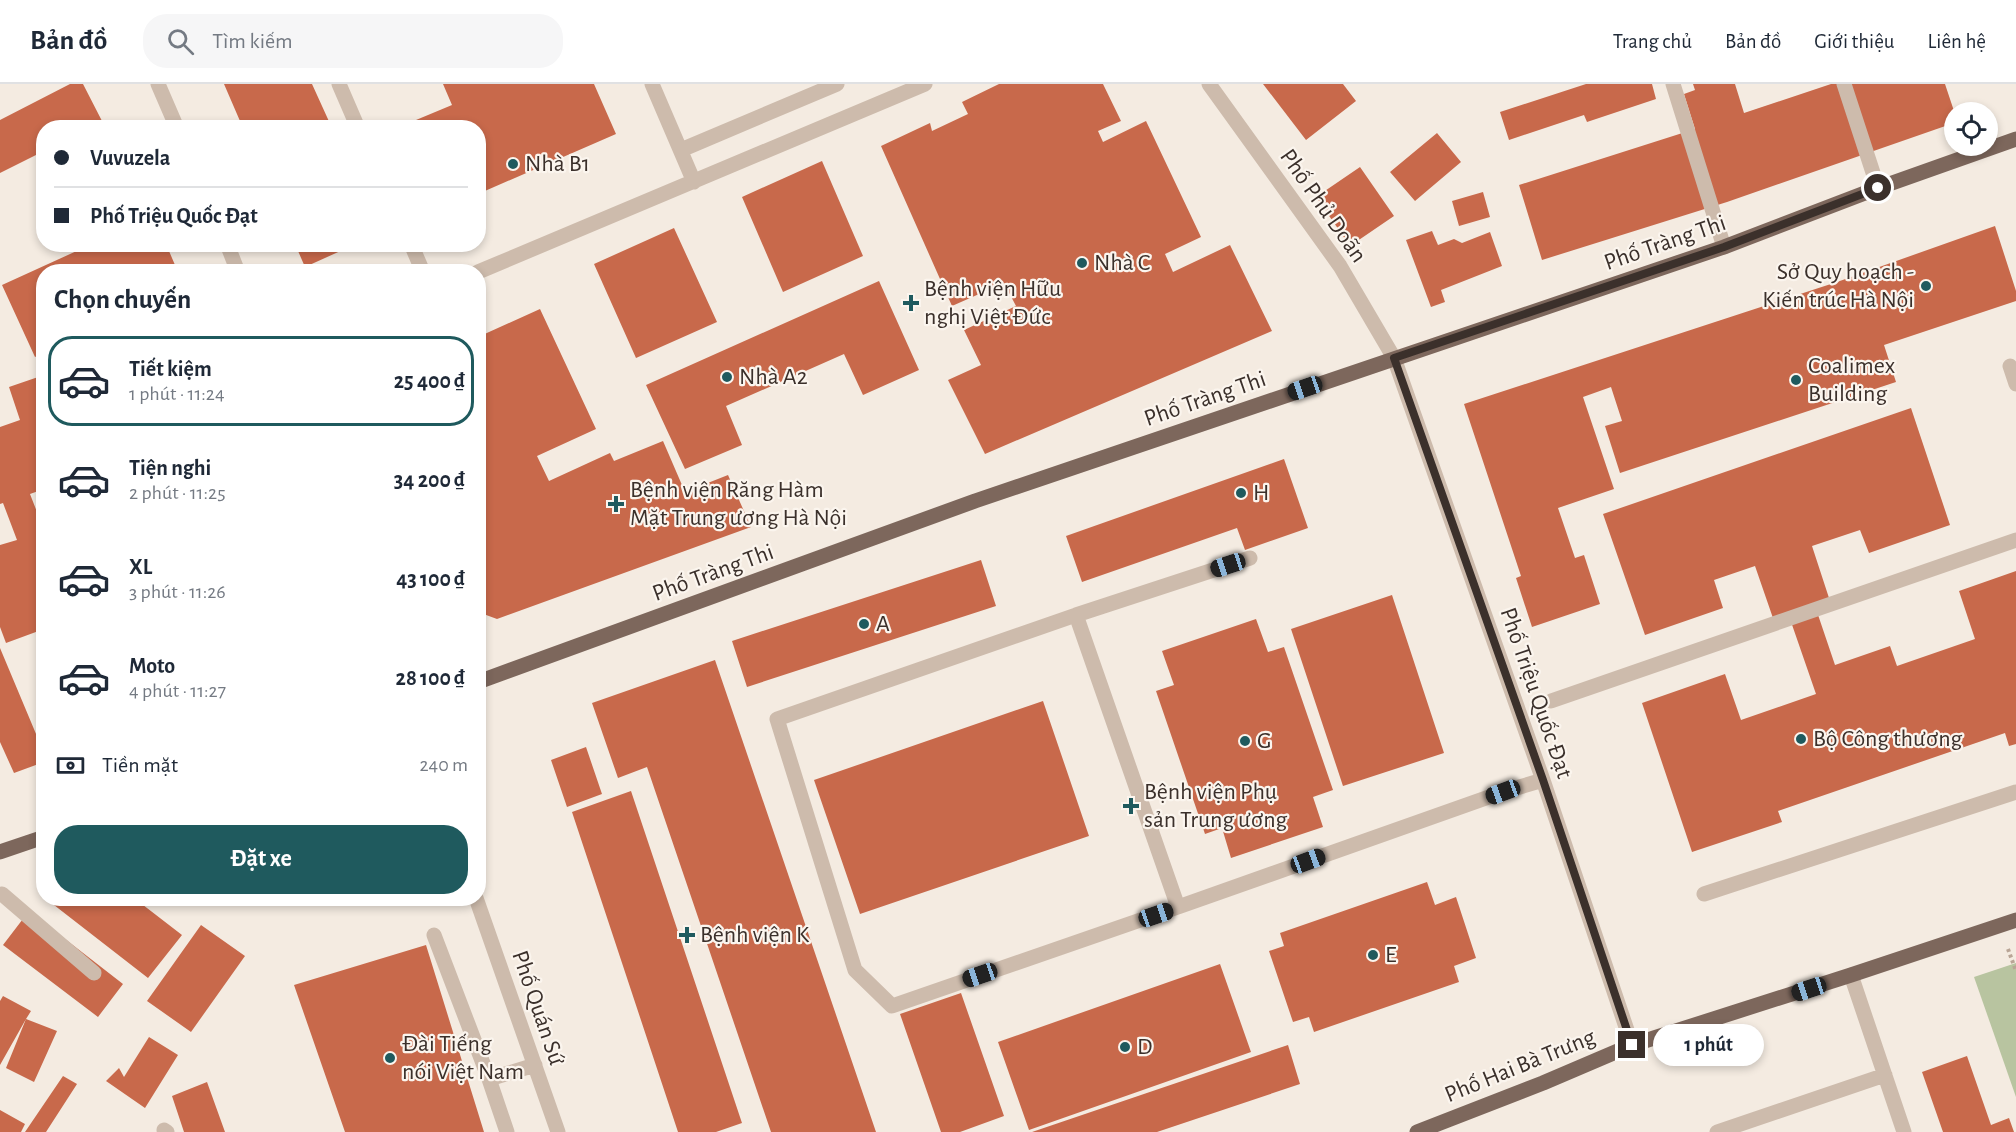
<!DOCTYPE html>
<html lang="vi">
<meta charset="utf-8">
<style>
body{margin:0;font-family:"Alegreya Sans",sans-serif;background:#f6f6f7;color:#1f2937;height:100vh;display:flex;flex-direction:column;font-size:22px;white-space:nowrap}
*{box-sizing:border-box;margin:0}
p{font-size:20px;color:#747a83}
.icon{flex:none;width:33px;height:33px;fill:none;stroke:currentColor;stroke-width:2;stroke-linecap:round;stroke-linejoin:round}
.map{position:relative;flex:1;overflow:hidden}
.panel{position:absolute;left:36px;top:180px;width:450px;height:642px;display:flex;flex-direction:column;background:#fff;border-radius:24px;box-shadow:0 3px 9px #0003}
.panel>*{flex:none}
.top-card{position:absolute;left:36px;top:36px;width:450px;height:132px;border-radius:24px;box-shadow:0 3px 9px #0003;display:grid;align-content:center;height:132px;padding:0 18px;background:#fff}
.fabs{position:absolute;left:1944px;top:18px;display:grid;gap:12px}
.fabs a{display:grid;place-items:center;width:54px;height:54px;border-radius:50%;background:#fff;box-shadow:0 3px 9px #0003;font-size:30px}
.end{position:absolute;width:27px;height:27px;margin:-14px;border:8px solid #3b302b;background:#fff;box-shadow:0 0 0 3px #fff}
.from{border-radius:50%}
.bubble{position:absolute;height:42px;border-radius:21px;background:#fff;box-shadow:0 3px 9px #0003;font-size:20px;font-weight:600;line-height:42px;text-align:center}
.car{position:absolute;width:18px;height:36px;margin:-18px -9px;border-radius:8px;box-shadow:0 0 4px 2px #0007;background:linear-gradient(#222 24%,#8ab4d8 0 40%,#222 0 76%,#8ab4d8 0 86%,#222 0)}
.top-card b{display:flex;align-items:center;gap:21px;height:57px;font-size:22px}
.top-card b+b{border-top:2px solid #e0e1e3}
.top-card i{width:15px;height:15px;background:#1f2937}
ul{padding:0;list-style:none}
li{display:flex;align-items:center;gap:18px;height:90px;margin:0 12px 9px;padding:0 6px;border:3px solid transparent;border-radius:24px}
li div{flex:1}
li b{display:block;font-size:22px}
li em{font-style:normal;font-weight:600}
li.on{border-color:#1f5a5e}
li>.icon{width:54px;height:54px;stroke-width:1.5}
h2{padding:0 18px;font-size:27px;line-height:72px}
.pay{display:flex;align-items:center;gap:15px;height:66px;padding:0 18px;font-size:22px}
.pay p{margin-inline-start:auto}
.primary-button{display:flex;gap:12px;margin-top:auto;padding:12px 18px}
.primary-button a{flex:1;height:69px;border-radius:24px;background:#1f5a5e;color:#fff;font-size:24px;font-weight:600;line-height:69px;text-align:center}
header{display:flex;align-items:center;gap:36px;box-sizing:border-box;height:84px;padding:0 30px;background:#fff;border-bottom:2px solid #e0e1e3}
header strong{font-size:28px}
nav{display:flex;gap:33px;margin-inline-start:auto;font-size:21px}
.search{width:420px;height:54px;background:#f6f6f7;display:flex;align-items:center;gap:15px;box-sizing:border-box;padding:0 21px;border-radius:24px;color:#747a83;font-size:22px}
.map>svg:first-child{display:block}
.green{fill:#b8c4a0}
.building{fill:#c8694b}
.lines{fill:none;stroke-linecap:round;stroke-linejoin:round}
.path{stroke:#b9a596;stroke-width:4;stroke-dasharray:3 3;stroke-linecap:butt}
.minor{stroke:#cdbbac;stroke-width:15}
.major{stroke:#7d675c;stroke-width:15}
.route{stroke:#3b302b;stroke-width:8}
.poi-dot{fill:#1f5a5e;stroke:#fbf5ee;stroke-width:2}
.labels{text-anchor:middle;dominant-baseline:central;stroke-width:4.5;stroke-linejoin:round;paint-order:stroke}
.poi-label{font-size:24px;fill:#3b302b;stroke:#fbf5ee;text-anchor:start}
.street-label{font-size:24px;fill:#3b302b;stroke:#fbf5ee}
</style>
<header>
<strong>Bản đồ</strong>
<div class="search"><svg class="icon" aria-label="search" viewBox="0 0 24 24"><circle cx="10" cy="10" r="6"/><path d="M15 15l6 6"/></svg>Tìm kiếm</div>
<nav><a>Trang chủ</a><a>Bản đồ</a><a>Giới thiệu</a><a>Liên hệ</a></nav>
</header>
<div class="map">
<svg width="2016" height="1048" viewBox="0 0 2016 1048">
<rect width="100%" height="100%" fill="#f4ebe1"/>
<!-- green -->
<path class="green" d="M2016,879V1013L1974,893Z"/>
<!-- building -->
<path class="building" d="M70,0H83L102,37L90,44H44V67L0,89V36Z
M224,0H312L332,44H243Z
M443,0H594L616,50L478,110V44H419L416,36L452,21Z
M999,0H1103L1121,37L1098,47L1103,58L1146,37L1201,153L1165,170L1173,188L1230,161L1272,247L985,370L948,296L981,281L964,246L1016,222L1004,199L952,222L881,62L930,39L932,47L968,30L962,18Z
M1263,0H1343L1356,17L1306,56Z
M1586,0H1652L1656,15L1587,38L1584,31L1509,56L1500,28Z
M1693,0H1735L1744,29L1831,0H1945L1954,27V39L1727,118L1542,176L1519,101L1695,45L1684,10L1695,6Z
M1437,49L1461,78L1415,117L1390,88Z
M822,77L863,172L783,208L742,113Z
M1360,83L1394,132L1350,162L1316,113Z
M1483,108L1490,133L1459,142L1452,117Z
M1995,142L2016,207V217L1884,261L1896,298L1620,389L1605,342L1622,337L1611,303L1583,313L1614,405L1558,424L1575,474L1584,471L1600,520L1532,543L1516,494L1521,492L1464,320L1837,198Z
M674,144L717,238L636,274L594,180Z
M1432,147L1438,161L1454,155L1462,159L1490,148L1502,182L1441,206L1445,218L1431,223L1406,156Z
M92,160H166L178,188H44V269L35,273L2,201Z
M295,160H356L305,183Z
M879,197L919,286L863,311L844,270L726,322L742,361L685,385L646,301Z
M540,225L596,345L537,372L549,397L610,369L614,377L663,357L685,408L728,391L751,443L497,535L478,528V253Z
M44,291V405L30,410L44,446V545L6,559L0,543V461L17,456L3,419L0,420V343L20,336L9,303Z
M1911,324L1950,441L1869,469L1860,446L1812,462L1829,514L1814,519L1835,581L1890,562L1897,582L1975,555L1959,507L2016,487V660L2009,662L2005,649L1778,727L1782,738L1692,768L1642,619L1725,590L1741,636L1816,610L1789,532L1774,537L1755,482L1714,496L1723,524L1645,551L1603,430Z
M1284,375L1308,444L1245,466L1237,444L1082,498L1066,452Z
M981,476L996,522L747,603L732,557Z
M1392,511L1444,669L1343,702L1291,545Z
M1256,535L1268,568L1284,563L1333,706L1313,713L1323,743L1231,774L1222,744L1205,750L1156,607L1174,601L1162,567Z
M0,564L44,669V678L14,689L0,658Z
M715,576L876,1048H771L647,683L618,694L592,619Z
M1043,617L1089,752L860,830L814,696Z
M586,663L602,710L567,723L551,676Z
M631,707L742,1039L716,1048H678L572,728Z
M1427,798L1435,821L1456,813L1476,874L1454,882L1459,898L1314,948L1309,933L1293,938L1269,867L1284,862L1280,849Z
M59,814H134L182,851L148,894L54,821Z
M29,827L123,900L98,933L3,861Z
M201,841L245,872L191,948L147,917Z
M426,861L484,1048H345L294,901Z
M1220,880L1251,968L1029,1046L998,958Z
M961,909L1004,1032L960,1048H941L900,930Z
M3,912L31,927L26,935L57,947L34,998L6,984L26,935L0,981V917Z
M149,953L178,971L145,1024L106,997L119,984L124,993Z
M1288,961L1300,1000L1157,1048H1032Z
M1967,972L1991,1041L2009,1034L2014,1048H1943L1922,988Z
M63,992L77,1000L46,1048H25Z
M207,998L225,1048H184L172,1012Z
M0,1026L25,1040L21,1048H0Z"/>
<g class="lines">
<!-- path -->
<path class="path" d="M2008,865L2016,887"/>
<!-- minor -->
<path class="minor" d="M158,0L177,44
M339,0L358,44
M652,0L694,98
M1209,0L1340,182L1394,274L1543,696L1632,961
M1673,0L1724,163
M1844,0L1878,104
M681,66L837,0
M227,160L238,188
M411,160L423,188
M478,188L925,0
M2010,282L2016,300
M1250,474L1076,531L1178,823L1503,708L1543,696
M1076,531L777,635L855,886L892,922L1178,823
M1551,617L2016,456
M2,810L94,889
M1704,810L2016,708
M476,814L558,1048
M434,851L489,995
M1851,891L1904,1048
M164,1046L167,1048
M507,1048L489,995L535,981
M1717,1048L1885,991"/>
<!-- major -->
<path class="major" d="M478,598L975,417L1724,163L1878,104L2016,55
M0,768L44,753
M1417,1048L1543,999L1632,961L1851,891L2016,836"/>
</g>
<g class="lines">
<!-- route -->
<path class="route" d="M1632,961L1543,696L1394,274L1724,163L1878,104"/>
</g>
<!-- markers -->
<g class="poi-dot">
<circle cx="513" cy="80" r="6"/>
<circle cx="1082" cy="179" r="6"/>
<circle cx="1926" cy="202" r="6"/>
<path d="M908 210h6v6h6v6h-6v6h-6v-6h-6v-6h6z"/>
<circle cx="727" cy="293" r="6"/>
<circle cx="1796" cy="296" r="6"/>
<circle cx="1241" cy="409" r="6"/>
<path d="M613 411h6v6h6v6h-6v6h-6v-6h-6v-6h6z"/>
<circle cx="864" cy="540" r="6"/>
<circle cx="1801" cy="655" r="6"/>
<circle cx="1245" cy="657" r="6"/>
<path d="M1128 713h6v6h6v6h-6v6h-6v-6h-6v-6h6z"/>
<path d="M684 842h6v6h6v6h-6v6h-6v-6h-6v-6h6z"/>
<circle cx="1373" cy="871" r="6"/>
<circle cx="1125" cy="963" r="6"/>
<circle cx="390" cy="974" r="6"/>
</g>
<g class="labels">
<!-- poi labels -->
<g class="poi-label">
<text x="525" y="80">Nhà B1</text>
<text x="1094" y="179">Nhà C</text>
<text x="1914" y="188" text-anchor="end">Sở Quy hoạch -<tspan x="1914" dy="28">Kiến trúc Hà Nội</tspan></text>
<text x="924" y="205">Bệnh viện Hữu<tspan x="924" dy="28">nghị Việt Đức</tspan></text>
<text x="1808" y="282">Coalimex<tspan x="1808" dy="28">Building</tspan></text>
<text x="739" y="293">Nhà A2</text>
<text x="630" y="406">Bệnh viện Răng Hàm<tspan x="630" dy="28">Mặt Trung ương Hà Nội</tspan></text>
<text x="1253" y="409">H</text>
<text x="876" y="540">A</text>
<text x="1813" y="655">Bộ Công thương</text>
<text x="1257" y="657">G</text>
<text x="1144" y="708">Bệnh viện Phụ<tspan x="1144" dy="28">sản Trung ương</tspan></text>
<text x="700" y="851">Bệnh viện K</text>
<text x="1385" y="871">E</text>
<text x="402" y="960">Đài Tiếng<tspan x="402" dy="28">nói Việt Nam</tspan></text>
<text x="1137" y="963">D</text>
</g>
<!-- street labels -->
<g class="street-label">
<text transform="translate(1323 122) rotate(55)">Phố Phủ Doãn</text>
<text transform="translate(1665 159) rotate(-19)">Phố Tràng Thi</text>
<text transform="translate(1205 315) rotate(-19)">Phố Tràng Thi</text>
<text transform="translate(713 489) rotate(-20)">Phố Tràng Thi</text>
<text transform="translate(1536 609) rotate(71)">Phố Triệu Quốc Đạt</text>
<text transform="translate(538 924) rotate(71)">Phố Quán Sứ</text>
<text transform="translate(1520 982) rotate(-22)">Phố Hai Bà Trưng</text>
</g>
</g>
</svg>
<div class="fabs">
<a><svg class="icon" aria-label="locate" viewBox="0 0 24 24"><circle cx="12" cy="12" r="6"/><path d="M12 2v4M12 18v4M2 12h4M18 12h4"/></svg></a>
</div>
<i class="end from" style="left:1878px;top:104px"></i>
<i class="end" style="left:1632px;top:961px"></i>
<div class="bubble" style="left:1653px;top:940px;width:111px">1 phút</div>
<i class="car" style="left:1305px;top:304px;rotate:251deg"></i>
<i class="car" style="left:1228px;top:481px;rotate:252deg"></i>
<i class="car" style="left:1503px;top:708px;rotate:250deg"></i>
<i class="car" style="left:1308px;top:777px;rotate:70deg"></i>
<i class="car" style="left:1156px;top:831px;rotate:71deg"></i>
<i class="car" style="left:980px;top:891px;rotate:251deg"></i>
<i class="car" style="left:1809px;top:905px;rotate:252deg"></i>
<div class="top-card">
<b><i class="from"></i>Vuvuzela</b>
<b><i></i>Phố Triệu Quốc Đạt</b>
</div>
<section class="panel">
<h2>Chọn chuyến</h2>
<ul>
<li class="on"><svg class="icon" aria-label="car" viewBox="0 0 24 24"><path d="M5 17H2v-5l4-1 3-4h7l3 4 3 1v5h-3M9 17h6M6 11h13"/><circle cx="7" cy="17" r="2"/><circle cx="17" cy="17" r="2"/></svg><div><b>Tiết kiệm</b><p>1 phút · 11:24</p></div><em>25 400 ₫</em></li>
<li><svg class="icon" aria-label="car" viewBox="0 0 24 24"><path d="M5 17H2v-5l4-1 3-4h7l3 4 3 1v5h-3M9 17h6M6 11h13"/><circle cx="7" cy="17" r="2"/><circle cx="17" cy="17" r="2"/></svg><div><b>Tiện nghi</b><p>2 phút · 11:25</p></div><em>34 200 ₫</em></li>
<li><svg class="icon" aria-label="car" viewBox="0 0 24 24"><path d="M5 17H2v-5l4-1 3-4h7l3 4 3 1v5h-3M9 17h6M6 11h13"/><circle cx="7" cy="17" r="2"/><circle cx="17" cy="17" r="2"/></svg><div><b>XL</b><p>3 phút · 11:26</p></div><em>43 100 ₫</em></li>
<li><svg class="icon" aria-label="car" viewBox="0 0 24 24"><path d="M5 17H2v-5l4-1 3-4h7l3 4 3 1v5h-3M9 17h6M6 11h13"/><circle cx="7" cy="17" r="2"/><circle cx="17" cy="17" r="2"/></svg><div><b>Moto</b><p>4 phút · 11:27</p></div><em>28 100 ₫</em></li>
</ul>
<div class="pay"><svg class="icon" aria-label="cash" viewBox="0 0 24 24"><path d="M3 7h18v10H3z"/><circle cx="12" cy="12" r="2"/></svg>Tiền mặt<p>240 m</p></div>
<div class="primary-button"><a>Đặt xe</a></div>
</section>
</div>
